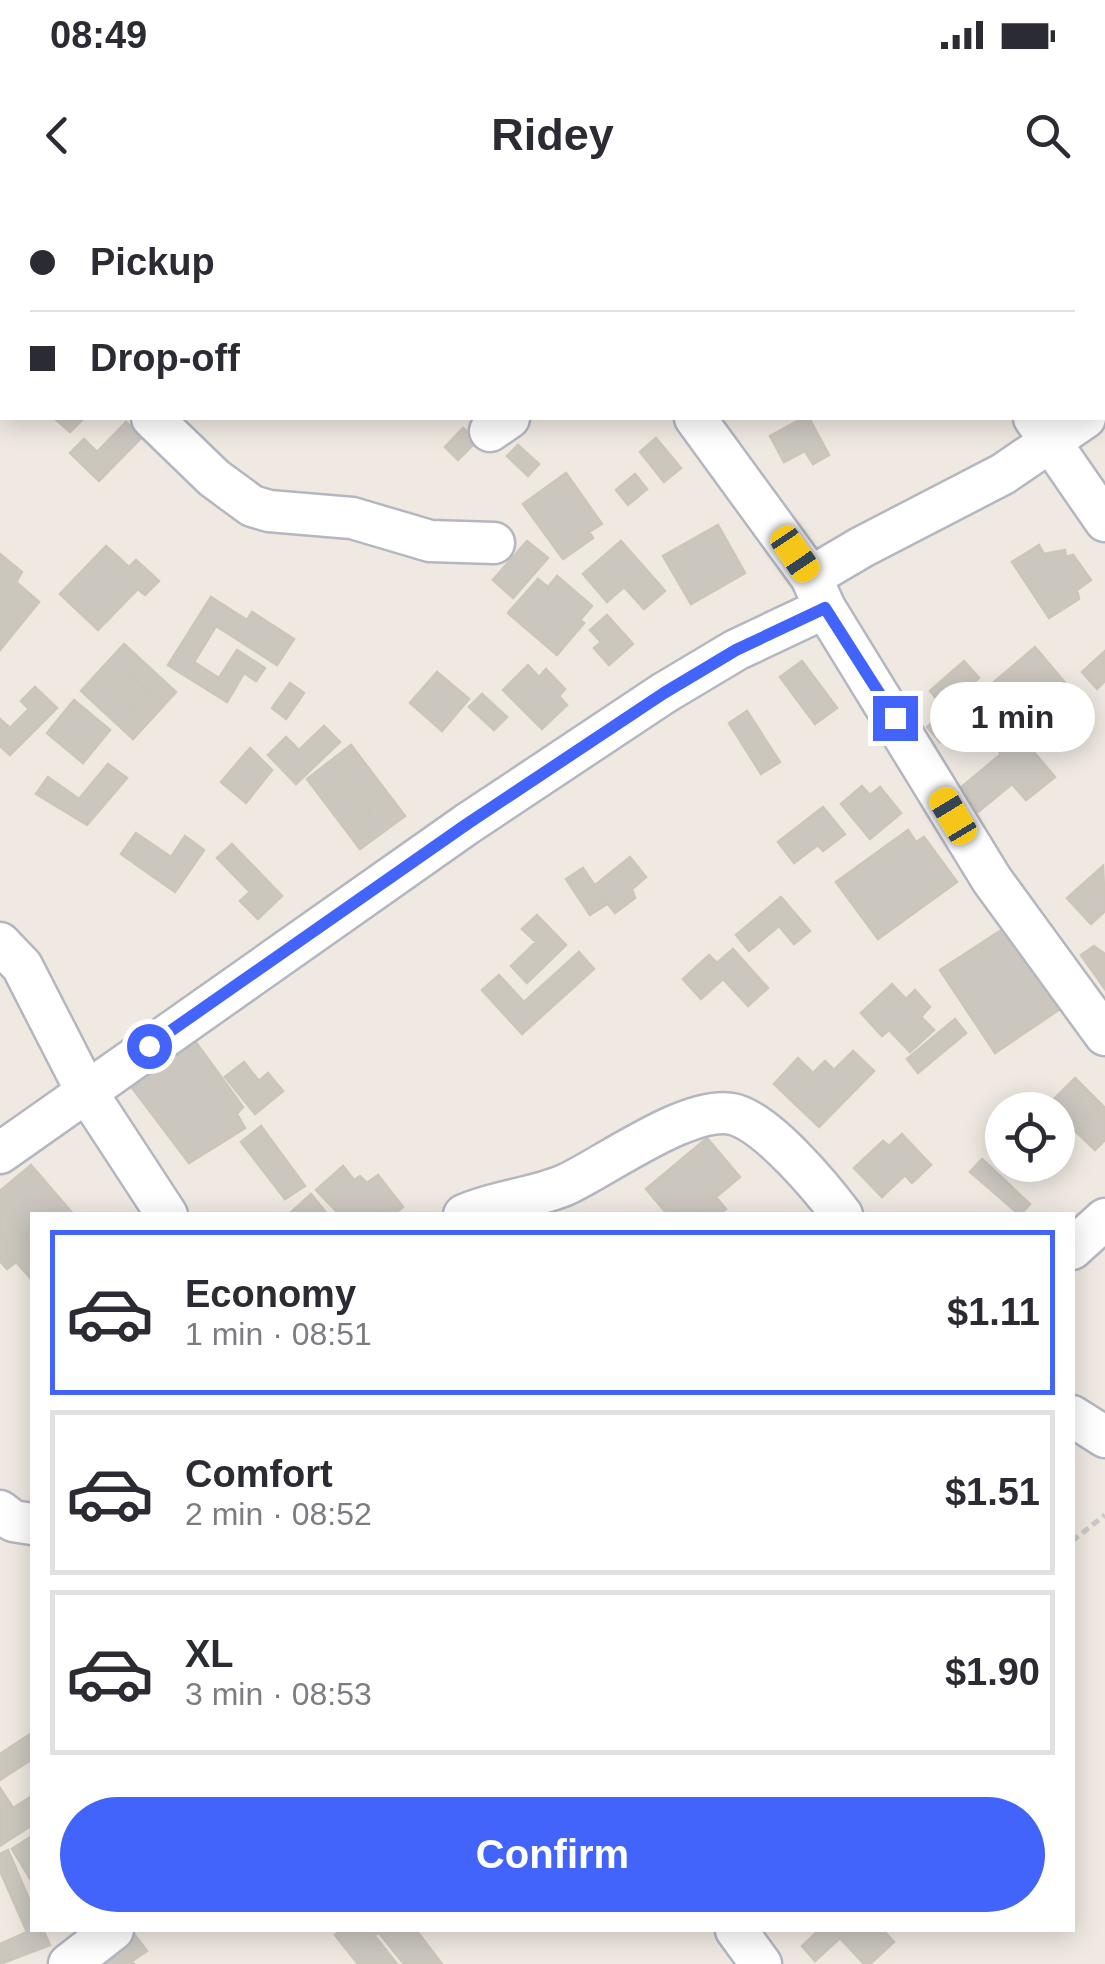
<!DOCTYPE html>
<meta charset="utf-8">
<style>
body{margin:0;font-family:Helvetica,sans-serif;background:#f7f7f7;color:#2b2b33;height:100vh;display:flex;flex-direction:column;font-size:38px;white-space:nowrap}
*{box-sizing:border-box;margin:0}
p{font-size:32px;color:#7c7c81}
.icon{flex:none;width:55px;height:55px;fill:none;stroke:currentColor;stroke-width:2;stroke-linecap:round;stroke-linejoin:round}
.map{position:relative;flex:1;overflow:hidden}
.drawer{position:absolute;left:30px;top:1012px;width:1045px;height:720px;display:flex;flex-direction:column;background:#fff;border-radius:0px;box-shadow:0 5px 25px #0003}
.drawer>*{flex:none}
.guide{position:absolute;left:0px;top:0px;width:1105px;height:220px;box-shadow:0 5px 25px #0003;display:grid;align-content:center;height:220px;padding:0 30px;background:#fff}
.controls{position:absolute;left:985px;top:892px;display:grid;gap:20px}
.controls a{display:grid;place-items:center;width:90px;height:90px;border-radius:50%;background:#fff;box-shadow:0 5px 25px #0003;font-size:50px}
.end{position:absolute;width:45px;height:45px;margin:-22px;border:12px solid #4264fb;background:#fff;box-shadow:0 0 0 5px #fff}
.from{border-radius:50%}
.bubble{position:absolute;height:70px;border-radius:35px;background:#fff;box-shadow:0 5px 25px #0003;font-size:32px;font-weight:800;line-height:70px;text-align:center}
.car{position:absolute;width:30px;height:60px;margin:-30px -15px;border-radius:12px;box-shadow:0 0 8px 2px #0007;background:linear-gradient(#f5c518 24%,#345 0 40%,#f5c518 0 76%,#345 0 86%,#f5c518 0)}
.guide b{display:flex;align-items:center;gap:35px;height:95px;font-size:38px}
.guide b+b{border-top:2px solid #e1e1e2}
.guide i{width:25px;height:25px;background:#2b2b33}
ul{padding:18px 0 0;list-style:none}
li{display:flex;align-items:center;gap:30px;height:165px;margin:0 20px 15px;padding:0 10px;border:5px solid #e1e1e2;border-radius:0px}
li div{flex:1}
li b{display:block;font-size:38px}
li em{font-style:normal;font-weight:800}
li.current{border-color:#4264fb}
li>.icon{width:90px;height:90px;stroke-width:1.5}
.action{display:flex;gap:20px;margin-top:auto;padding:20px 30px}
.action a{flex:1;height:115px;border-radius:60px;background:#4264fb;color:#fff;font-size:40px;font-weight:800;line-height:115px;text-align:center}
.status{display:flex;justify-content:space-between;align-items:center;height:70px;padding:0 50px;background:#fff;direction:ltr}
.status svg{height:28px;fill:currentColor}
header{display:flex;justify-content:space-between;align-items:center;height:130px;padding:0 30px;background:#fff;font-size:45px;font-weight:800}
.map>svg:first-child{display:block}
.building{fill:#cbc7bf;stroke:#cbc5ba;stroke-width:2.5;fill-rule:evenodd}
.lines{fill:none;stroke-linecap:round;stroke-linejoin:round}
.minor-casing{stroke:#b4b7c1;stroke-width:45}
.path{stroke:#c9c9c9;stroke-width:5;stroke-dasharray:8 5;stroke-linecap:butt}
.minor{stroke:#fff;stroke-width:40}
.route{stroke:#4264fb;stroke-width:12}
</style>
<div class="status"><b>08:49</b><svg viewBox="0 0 49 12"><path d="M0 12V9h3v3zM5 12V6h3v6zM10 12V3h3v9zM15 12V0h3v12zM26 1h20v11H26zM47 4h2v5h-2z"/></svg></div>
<header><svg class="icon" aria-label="back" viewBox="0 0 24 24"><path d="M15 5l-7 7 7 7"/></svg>Ridey<svg class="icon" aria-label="search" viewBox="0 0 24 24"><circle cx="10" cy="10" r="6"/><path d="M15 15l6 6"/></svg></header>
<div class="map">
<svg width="1105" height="1764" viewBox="0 0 1105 1764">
<rect width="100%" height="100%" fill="#efe9e1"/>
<!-- building -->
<path class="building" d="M54,218H84L70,232Z
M803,218H809L829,255L813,264L805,251L784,262L770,236Z
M126,222L142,237L99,281L70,253L84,239L97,252Z
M463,228L477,241L458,260L445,247Z
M656,238L681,268L664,282L640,252Z
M518,245L539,264L528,276L507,256Z
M566,273L602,324L589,332L593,338L563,359L523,304Z
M635,274L647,289L628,305L616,290Z
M718,325L745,373L691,404L663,356Z
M527,341L548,358L513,398L493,380Z
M621,341L665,391L644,409L624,387L607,402L583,374Z
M1039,345L1044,354L1065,350L1066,357L1073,355L1091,380L1077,390L1079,399L1049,418L1012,362Z
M106,346L129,367L136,360L159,381L145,395L138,389L98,430L60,394Z
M0,354L22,372L16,382L39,402L0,450Z
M557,376L592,406L580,420L584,423L557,455L508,413L538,379L548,387Z
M211,397L247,420L252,412L294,439L277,465L216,426L194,462L219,478L237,450L265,468L256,481L244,473L227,502L168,465Z
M607,415L633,444L609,465L594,448L601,442L590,430Z
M124,444L176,492L133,539L81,491ZM130,475L150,494L134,509L115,490Z
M1035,447L1068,486L1047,504L1031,486L1024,493L1037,509L1017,526L986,489Z
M1105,451V481L1097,489L1082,472Z
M802,461L837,508L815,524L780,477Z
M964,461L979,478L944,508L930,491Z
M528,465L539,477L546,469L565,489L559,496L567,505L542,529L503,490Z
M437,472L469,499L442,531L410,503Z
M130,475L150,494L134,509L115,490Z
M290,483L304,493L286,519L272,508Z
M977,485L1055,577L1026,600L1012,584L973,616L953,594L1001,554L970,517L940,542L927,527Z
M35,487L57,508L10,555L0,546V519L10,528L29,509L21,501Z
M482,494L507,517L494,530L469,507Z
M74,500L110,530L83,563L47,533Z
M747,511L780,562L761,574L729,523Z
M324,526L340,542L296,584L268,555L286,537L299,550Z
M351,545L405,616L360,649L307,579ZM347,580L372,613L365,618L341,585Z
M250,548L272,570L246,603L221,582Z
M108,564L127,578L87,625L36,594L48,577L79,599Z
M347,580L372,613L365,618L341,585Z
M862,586L870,595L880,587L901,613L870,639L841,604Z
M823,607L845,634L823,651L818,645L794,663L778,642Z
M908,630L916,642L924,637L957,682L878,739L836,682Z
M136,633L171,657L185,636L204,650L175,692L121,654Z
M232,644L282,696L258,719L240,701L250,692L217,658Z
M630,657L646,677L632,689L635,698L615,713L594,686Z
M1103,666L1105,711L1091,724L1067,698Z
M583,668L607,704L590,715L566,679Z
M781,697L810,731L794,744L779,726L749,751L736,735Z
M537,715L566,745L527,783L511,766L536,742L522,729Z
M1006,727L1060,809L995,853L940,770Z
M1094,746L1105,754V789L1081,755Z
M733,749L768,788L748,806L723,779L701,799L683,779L709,755L717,763Z
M579,752L594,769L522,834L482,790L499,775L524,802Z
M892,784L906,799L915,790L930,807L921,817L934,830L910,852L889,830L882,836L861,813Z
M955,819L966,833L918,873L907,859Z
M195,841L243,907L237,914L245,928L189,963L130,885Z
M853,851L874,871L819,927L774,884L798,858L813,873L825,861L834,870Z
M244,862L259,881L268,873L283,891L255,914L225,877Z
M1075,878L1105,908V940L1095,950L1064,920L1058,927V910H1043Z
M261,926L305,986L285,999L241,942Z
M902,934L931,965L912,983L905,975L882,997L854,968L883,941L889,946Z
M707,938L740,977L716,997L726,1009L719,1015H668L646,989Z
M982,959L1030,1004L1020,1015L970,972Z
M31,965L74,1015H32V1080L16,1062L7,1069L0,1061V991Z
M343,966L354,980L360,976L367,983L378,975L403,1007L393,1015H340L316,990Z
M311,994L328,1015H288Z
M32,1533V1559L0,1580V1554Z
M0,1588L13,1608L32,1596V1625L1,1645Z
M32,1636V1682L12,1649Z
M8,1650L32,1706V1730H43L50,1745L0,1764V1744L27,1732L0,1671V1654Z
M341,1730H416L442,1764H404L379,1733L374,1735L397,1764H358L335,1735Z
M819,1730H883L894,1742L870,1764H864L840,1738L815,1761L802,1746Z
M134,1734L147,1751L132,1761L134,1764H106L101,1756Z"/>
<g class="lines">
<defs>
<path id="minor" d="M278,0L279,2
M558,0L560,2
M895,0L896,2
M227,2L229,0
M418,2L422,0
M833,2L837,0
M0,96L2,98
M0,161L2,159
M152,218L214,278L252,306L269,311L352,318L430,341L494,343
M695,218L811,377L825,408L992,680L1105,835
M1034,218L1105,321
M490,231L509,218
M811,377L862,347L1003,274L1085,218
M0,743L22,766L86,891L167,1015
M0,953L467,624L664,493L736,450L825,408
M464,1015C497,1000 534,999 567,984C606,966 694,901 736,915C770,926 821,987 842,1015
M1072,1049L1105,1019
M1072,1216L1105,1237
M0,1311L13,1321L32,1324
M736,1730L761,1764
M69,1764L113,1730"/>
</defs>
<!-- minor casing -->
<use href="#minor" class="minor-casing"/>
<!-- path -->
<path class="path" d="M154,0L155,2
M1072,1341L1105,1315"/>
<!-- minor -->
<use href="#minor" class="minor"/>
</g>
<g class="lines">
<!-- route -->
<path class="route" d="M149,846L467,624L664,493L736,450L825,408L895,518"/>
</g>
</svg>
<div class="controls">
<a><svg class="icon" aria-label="locate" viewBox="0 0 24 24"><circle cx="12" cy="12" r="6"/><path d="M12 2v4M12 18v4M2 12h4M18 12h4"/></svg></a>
</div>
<i class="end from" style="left:149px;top:846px"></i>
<i class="end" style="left:895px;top:518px"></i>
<div class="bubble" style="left:930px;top:482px;width:165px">1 min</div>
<i class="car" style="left:795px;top:354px;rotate:146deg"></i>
<i class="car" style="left:953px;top:616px;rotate:329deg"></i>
<div class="guide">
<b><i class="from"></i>Pickup</b>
<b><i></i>Drop-off</b>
</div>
<section class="drawer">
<ul>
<li class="current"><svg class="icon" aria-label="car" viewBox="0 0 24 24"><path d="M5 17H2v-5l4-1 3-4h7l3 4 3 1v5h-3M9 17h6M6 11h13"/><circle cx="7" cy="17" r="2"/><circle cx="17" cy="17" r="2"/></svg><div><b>Economy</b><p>1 min · 08:51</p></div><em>$1.11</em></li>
<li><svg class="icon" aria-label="car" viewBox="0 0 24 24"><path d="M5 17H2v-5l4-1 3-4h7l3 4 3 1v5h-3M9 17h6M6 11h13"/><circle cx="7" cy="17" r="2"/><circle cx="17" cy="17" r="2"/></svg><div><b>Comfort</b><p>2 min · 08:52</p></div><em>$1.51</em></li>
<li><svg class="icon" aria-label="car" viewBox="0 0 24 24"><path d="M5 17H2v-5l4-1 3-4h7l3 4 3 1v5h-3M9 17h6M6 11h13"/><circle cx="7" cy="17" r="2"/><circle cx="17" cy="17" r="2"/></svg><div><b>XL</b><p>3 min · 08:53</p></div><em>$1.90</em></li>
</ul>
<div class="action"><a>Confirm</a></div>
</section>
</div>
